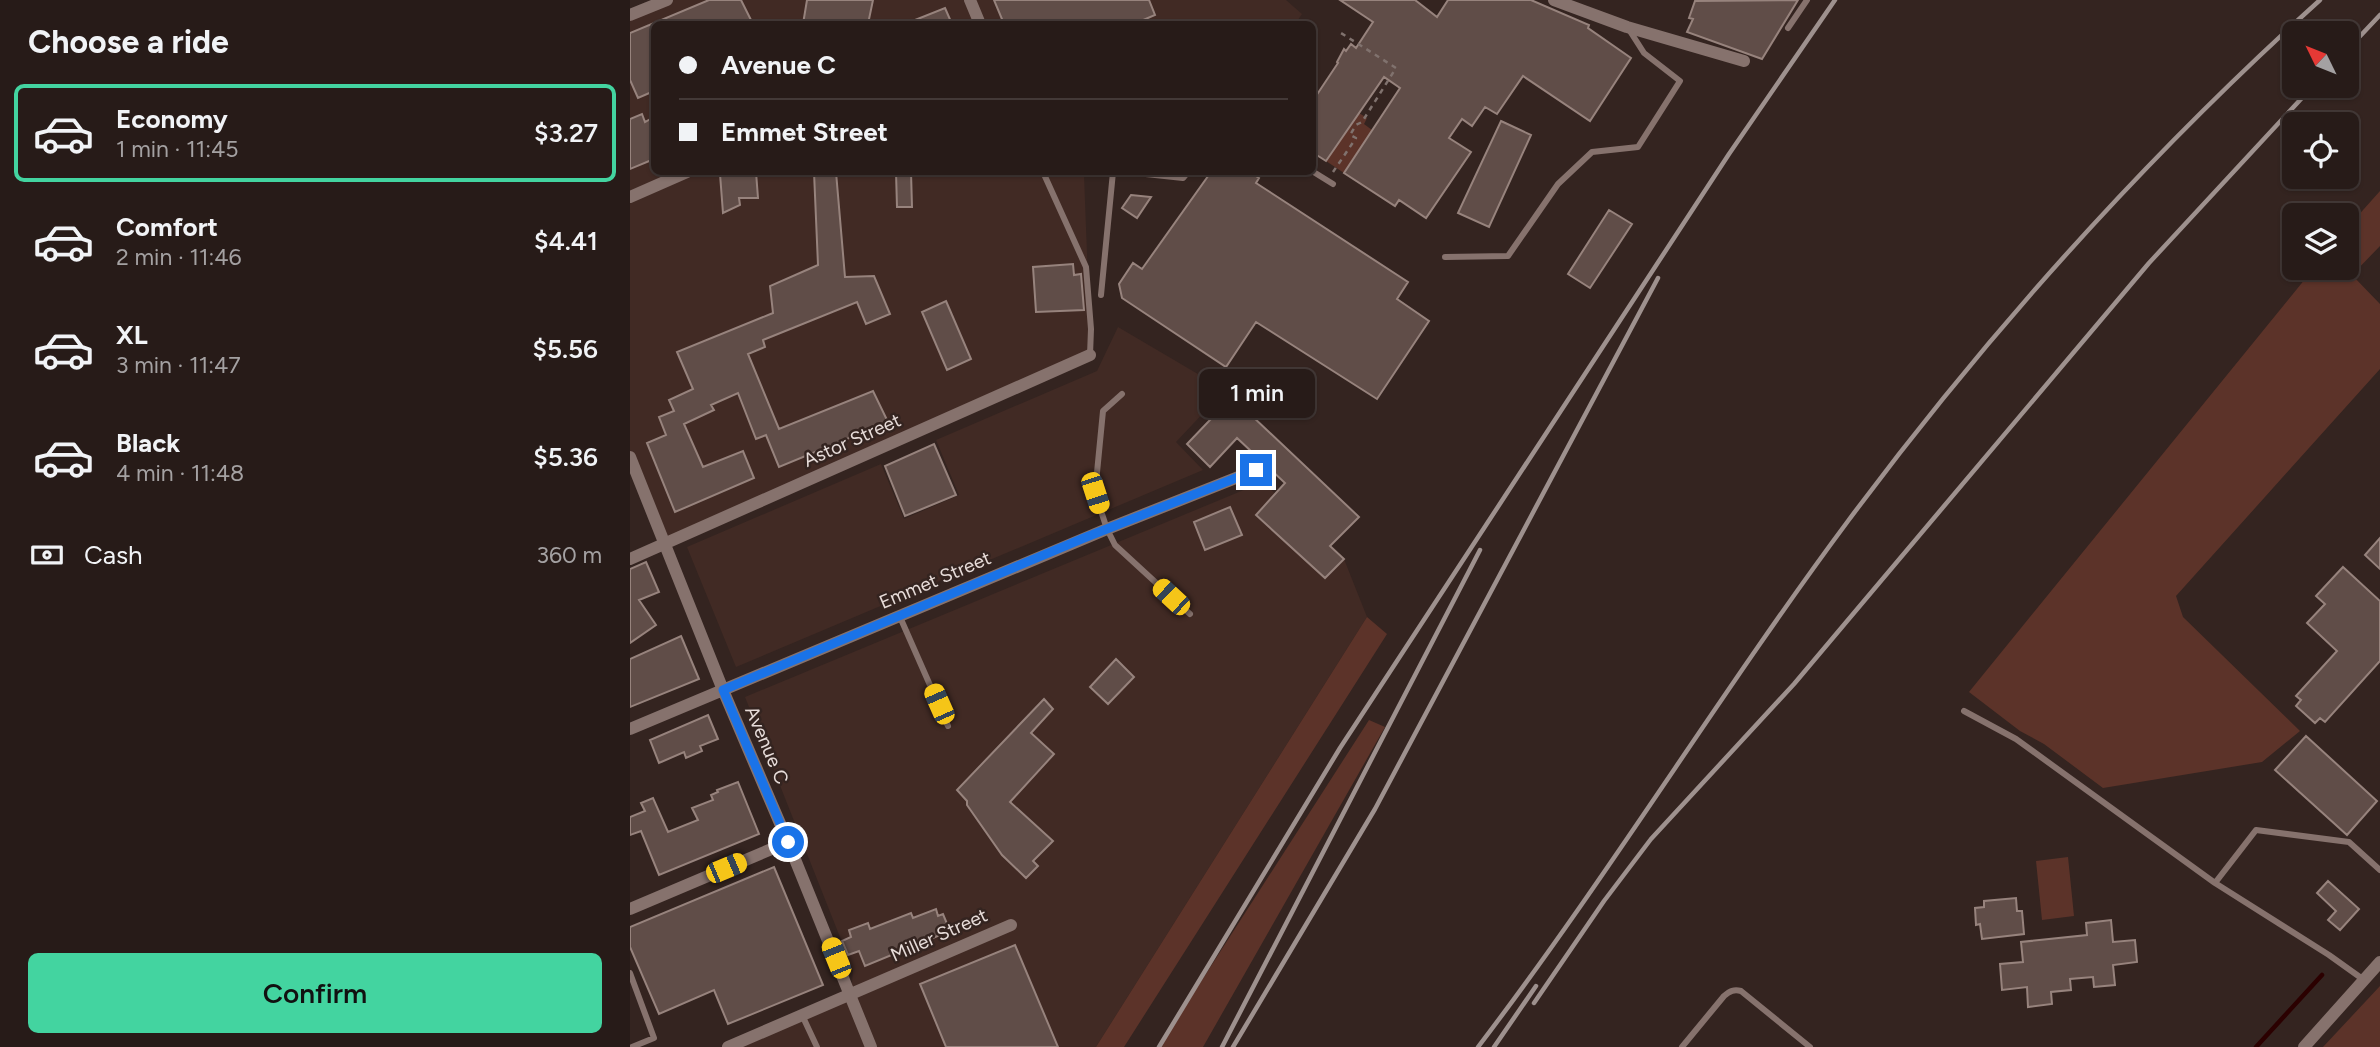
<!DOCTYPE html>
<meta charset="utf-8">
<style>
body{margin:0;font-family:Figtree,sans-serif;background:#2f2421;color:#f1f3f6;height:100vh;display:flex;flex-direction:column;font-size:26px;white-space:nowrap}
*{box-sizing:border-box;margin:0}
p{font-size:23px;color:#a4a1a2}
.icon{flex:none;width:38px;height:38px;fill:none;stroke:currentColor;stroke-width:2;stroke-linecap:round;stroke-linejoin:round}
.map{position:relative;flex:1;overflow:hidden}
.drawer{display:flex;flex-direction:column;background:#271b18;width:630px}
.drawer>*{flex:none}
.hud{position:absolute;left:21px;top:21px;width:665px;height:154px;border-radius:10px;box-shadow:0 2px 5px #0004,0 0 0 2px #433937;display:grid;align-content:center;height:154px;padding:0 28px;background:#271b18}
.needle{width:46px;rotate:313deg}
.fabs{position:absolute;left:1652px;top:21px;display:grid;gap:14px}
.fabs a{display:grid;place-items:center;width:77px;height:77px;border-radius:10px;background:#271b18;box-shadow:0 2px 5px #0004,0 0 0 2px #433937;font-size:35px}
.end{position:absolute;width:32px;height:32px;margin:-16px;border:9px solid #1a73e8;background:#fff;box-shadow:0 0 0 4px #fff}
.from{border-radius:50%}
.bubble{position:absolute;height:49px;border-radius:10px;background:#271b18;box-shadow:0 2px 5px #0004,0 0 0 2px #433937;font-size:23px;font-weight:600;line-height:49px;text-align:center}
.car{position:absolute;width:21px;height:42px;margin:-21px -10px;border-radius:9px;box-shadow:0 0 5px 2px #0007;background:linear-gradient(#f5c518 24%,#345 0 40%,#f5c518 0 76%,#345 0 86%,#f5c518 0)}
.hud b{display:flex;align-items:center;gap:24px;height:66px;font-size:26px}
.hud b+b{border-top:2px solid #433937}
.hud i{width:18px;height:18px;background:#f1f3f6}
ul{padding:0;list-style:none}
li{display:flex;align-items:center;gap:21px;height:98px;margin:0 14px 10px;padding:0 14px;border:4px solid transparent;border-radius:10px}
li div{flex:1}
li b{display:block;font-size:26px}
li em{font-style:normal;font-weight:600}
li.current{border-color:#43d4a0}
li>.icon{width:63px;height:63px;stroke-width:1.5}
h2{padding:0 28px;font-size:32px;line-height:84px}
.pay{display:flex;align-items:center;gap:18px;height:77px;padding:0 28px;font-size:26px}
.pay p{margin-inline-start:auto}
.button{display:flex;gap:14px;margin-top:auto;padding:14px 28px}
.button a{flex:1;height:80px;border-radius:10px;background:#43d4a0;color:#111;font-size:28px;font-weight:600;line-height:80px;text-align:center}
main{display:flex;flex:1;min-height:0}
.map>svg:first-child{display:block}
.built{fill:#412a24}
.green{fill:#5c3329}
.lines{fill:none;stroke-linecap:round;stroke-linejoin:round}
.stream{stroke:#2b0000;stroke-width:4.5}
.building{fill:#604d48;stroke:#97837d;stroke-width:2}
.path{stroke:#80726e;stroke-width:2.5;stroke-dasharray:5 5;stroke-linecap:butt}
.service{stroke:#86726d;stroke-width:6}
.minor{stroke:#86726d;stroke-width:12}
.rail{stroke:#9e918e;stroke-width:4.5}
.route{stroke:#1a73e8;stroke-width:9}
.labels{text-anchor:middle;dominant-baseline:central;stroke-width:5;stroke-linejoin:round;paint-order:stroke}
.street-label{font-size:19px;fill:#e7dcd9;stroke:#342420}
</style>
<main>
<section class="drawer">
<h2>Choose a ride</h2>
<ul>
<li class="current"><svg class="icon" aria-label="car" viewBox="0 0 24 24"><path d="M5 17H2v-5l4-1 3-4h7l3 4 3 1v5h-3M9 17h6M6 11h13"/><circle cx="7" cy="17" r="2"/><circle cx="17" cy="17" r="2"/></svg><div><b>Economy</b><p>1 min · 11:45</p></div><em>$3.27</em></li>
<li><svg class="icon" aria-label="car" viewBox="0 0 24 24"><path d="M5 17H2v-5l4-1 3-4h7l3 4 3 1v5h-3M9 17h6M6 11h13"/><circle cx="7" cy="17" r="2"/><circle cx="17" cy="17" r="2"/></svg><div><b>Comfort</b><p>2 min · 11:46</p></div><em>$4.41</em></li>
<li><svg class="icon" aria-label="car" viewBox="0 0 24 24"><path d="M5 17H2v-5l4-1 3-4h7l3 4 3 1v5h-3M9 17h6M6 11h13"/><circle cx="7" cy="17" r="2"/><circle cx="17" cy="17" r="2"/></svg><div><b>XL</b><p>3 min · 11:47</p></div><em>$5.56</em></li>
<li><svg class="icon" aria-label="car" viewBox="0 0 24 24"><path d="M5 17H2v-5l4-1 3-4h7l3 4 3 1v5h-3M9 17h6M6 11h13"/><circle cx="7" cy="17" r="2"/><circle cx="17" cy="17" r="2"/></svg><div><b>Black</b><p>4 min · 11:48</p></div><em>$5.36</em></li>
</ul>
<div class="pay"><svg class="icon" aria-label="cash" viewBox="0 0 24 24"><path d="M3 7h18v10H3z"/><circle cx="12" cy="12" r="2"/></svg>Cash<p>360 m</p></div>
<div class="button"><a>Confirm</a></div>
</section>
<div class="map">
<svg width="1750" height="1047" viewBox="0 0 1750 1047">
<rect width="100%" height="100%" fill="#342420"/>
<!-- built -->
<path class="built" d="M37,0H656L672,14L665,24H24V172H447L454,175L461,358L36,545L0,458V15Z
M488,327L595,390L546,442L573,470L106,667L57,547L251,464L274,519L329,495L306,440L467,371Z
M633,482L714,559L737,617L466,1047H98L221,995L223,970L115,697Z"/>
<!-- green -->
<path class="green" d="M729,113L737,118L734,124L742,130L714,173L696,161Z
M1750,191V246L1722,275L1750,304V369L1546,596L1553,617L1670,731L1632,762L1473,788L1414,744L1390,731L1339,692L1684,268H1717V228Z
M737,617L757,634L494,1047H466Z
M739,720L755,727L573,1047H529Z
M1438,857L1444,916L1412,920L1406,861Z
M1750,985V1047H1693L1750,986Z"/>
<g class="lines">
<!-- stream -->
<path class="stream" d="M1626,1047L1692,975"/>
</g>
<!-- building -->
<path class="building" d="M79,0H111L121,20L111,24H24V91L8,98L0,80V33Z
M177,0H243L238,24H173Z
M364,0H519L525,15L504,24H374Z
M710,0H785L807,17L818,0H901L959,25L958,28L1001,58L960,121L893,76L867,114L855,107L842,126L832,119L819,138L841,152L796,218L769,200L765,206L714,173L770,88L754,77L696,161L682,152V102L708,63L707,62L714,49L716,51L721,44L726,48L743,22Z
M1168,0L1132,59L1057,32L1063,19L1059,18L1065,1Z
M315,8L322,24H275Z
M12,114L15,122L24,117V159L0,169V119Z
M871,121L901,135L859,227L828,213Z
M95,172H126L128,198H109L110,205L93,213L90,174Z
M184,172H206L215,277L244,276L260,314L236,324L227,302L133,340L135,347L118,354L149,429L243,391L258,422L149,467L136,435L126,439L108,393L81,405L84,410L54,424L73,467L113,451L124,478L45,512L17,443L36,435L29,417L44,411L39,400L63,389L47,352L143,313L140,286L188,265Z
M266,172H281L282,207H267Z
M581,172H619L629,178L626,183L778,282L767,299L799,321L747,399L626,322L596,367L492,298L489,284L503,263L512,269Z
M501,195L521,197L507,218L492,208Z
M979,210L1002,224L960,288L938,274Z
M443,264L444,275L451,274L454,310L406,312L403,267Z
M316,301L341,359L317,370L292,312Z
M602,397L729,517L700,546L714,559L695,578L626,515L655,483L607,438L580,467L557,444Z
M304,444L326,495L275,516L255,466Z
M600,507L612,535L575,550L564,522Z
M1750,538V569L1735,555Z
M16,562L29,592L9,600L26,625L0,643V569Z
M1713,567L1750,601V661L1695,722L1690,718L1685,723L1666,706L1671,700L1666,696L1707,651L1677,623L1695,604L1686,596Z
M51,636L69,679L0,707V659Z
M486,659L504,677L478,704L460,687Z
M414,699L423,709L401,733L424,754L380,802L423,841L403,861L408,866L396,878L372,855L337,805V801L327,790Z
M78,715L88,739L70,746L72,751L56,758L54,752L29,763L20,740Z
M1676,736L1747,801L1717,835L1645,770Z
M108,782L129,834L29,875L11,831L0,835V817L15,811L11,803L23,798L38,832L68,820L62,808L83,800L81,795L88,792L87,790Z
M144,867L193,985L98,1024L84,990L29,1014L0,947V927Z
M1698,881L1729,909L1710,930L1698,920L1706,911L1687,893Z
M1386,898L1387,911H1392L1394,934L1352,939L1350,924L1346,925L1345,908L1354,907V901Z
M306,909L308,916L313,914L320,931L235,966L229,951L218,955L212,941L221,937L219,930L238,923L240,929L281,913L283,918Z
M1481,920L1483,942L1505,940L1507,962L1483,965L1485,985L1464,987L1463,977L1440,979L1441,990L1421,992L1422,1004L1398,1007L1397,987L1372,990L1370,964L1393,962L1391,942L1457,935L1456,923Z
M385,945L428,1047H316L290,984Z"/>
<g class="lines">
<!-- path -->
<path class="path" d="M703,172L726,138L720,135L726,125L732,122L766,68L711,33"/>
<!-- service -->
<path class="service" d="M1158,28L1177,0
M682,171L703,184
M413,172L456,267L461,329L460,355
M497,172L553,178L558,172
M815,257L878,256L928,184L962,152L1008,147L1050,81L1014,53L998,28
M471,295L483,172
M492,394L473,411L465,493L477,529L485,545L560,614
M270,617L318,726
M1334,711L1386,739L1585,883L1699,955L1734,980
M1585,883L1626,830L1719,842L1750,870
M0,973L24,1038L2,1047
M172,1015L187,1047
M1052,1047L1094,996C1100,991 1104,989 1111,991L1180,1047"/>
<!-- minor -->
<path class="minor" d="M340,0L350,24
M924,0L997,27L1114,61
M0,15L37,0
M0,197L57,172
M0,457L93,690L158,842L241,1047
M0,559L460,355
M0,729L477,529L626,470
M0,909L158,842
M98,1047L381,925
M1674,1047L1750,962"/>
<!-- rail -->
<path class="rail" d="M1717,50L1750,15
M904,1003L974,901L1021,839L1164,684L1519,263L1683,86
M529,1047L710,748L1099,154L1205,0
M592,1047L850,550
M603,1047L745,809L1028,278
M848,1047C978,877 1090,693 1218,521C1358,333 1516,157 1690,0
M864,1047L906,986"/>
</g>
<g class="lines">
<!-- route -->
<path class="route" d="M158,842L93,690L454,538L626,470"/>
</g>
<g class="labels">
<!-- street labels -->
<g class="street-label">
<text transform="translate(222 440) rotate(-24)">Astor Street</text>
<text transform="translate(305 580) rotate(-23)">Emmet Street</text>
<text transform="translate(137 745) rotate(67)">Avenue C</text>
<text transform="translate(309 935) rotate(-24)">Miller Street</text>
</g>
</g>
</svg>
<div class="fabs">
<a><svg class="needle" viewBox="-14 -14 28 28"><path d="M0-13l5 13h-10z" fill="#e53935"/><path d="M0 13l5-13h-10z" fill="#a4a1a2"/></svg></a>
<a><svg class="icon" aria-label="locate" viewBox="0 0 24 24"><circle cx="12" cy="12" r="6"/><path d="M12 2v4M12 18v4M2 12h4M18 12h4"/></svg></a>
<a><svg class="icon" aria-label="layers" viewBox="0 0 24 24"><path d="M12 4l9 5-9 5-9-5zM3 14l9 5 9-5"/></svg></a>
</div>
<i class="end from" style="left:158px;top:842px"></i>
<i class="end" style="left:626px;top:470px"></i>
<div class="bubble" style="left:569px;top:369px;width:116px">1 min</div>
<i class="car" style="left:465px;top:493px;rotate:162deg"></i>
<i class="car" style="left:541px;top:597px;rotate:313deg"></i>
<i class="car" style="left:309px;top:704px;rotate:336deg"></i>
<i class="car" style="left:96px;top:868px;rotate:67deg"></i>
<i class="car" style="left:206px;top:958px;rotate:338deg"></i>
<div class="hud">
<b><i class="from"></i>Avenue C</b>
<b><i></i>Emmet Street</b>
</div>
</div>
</main>
